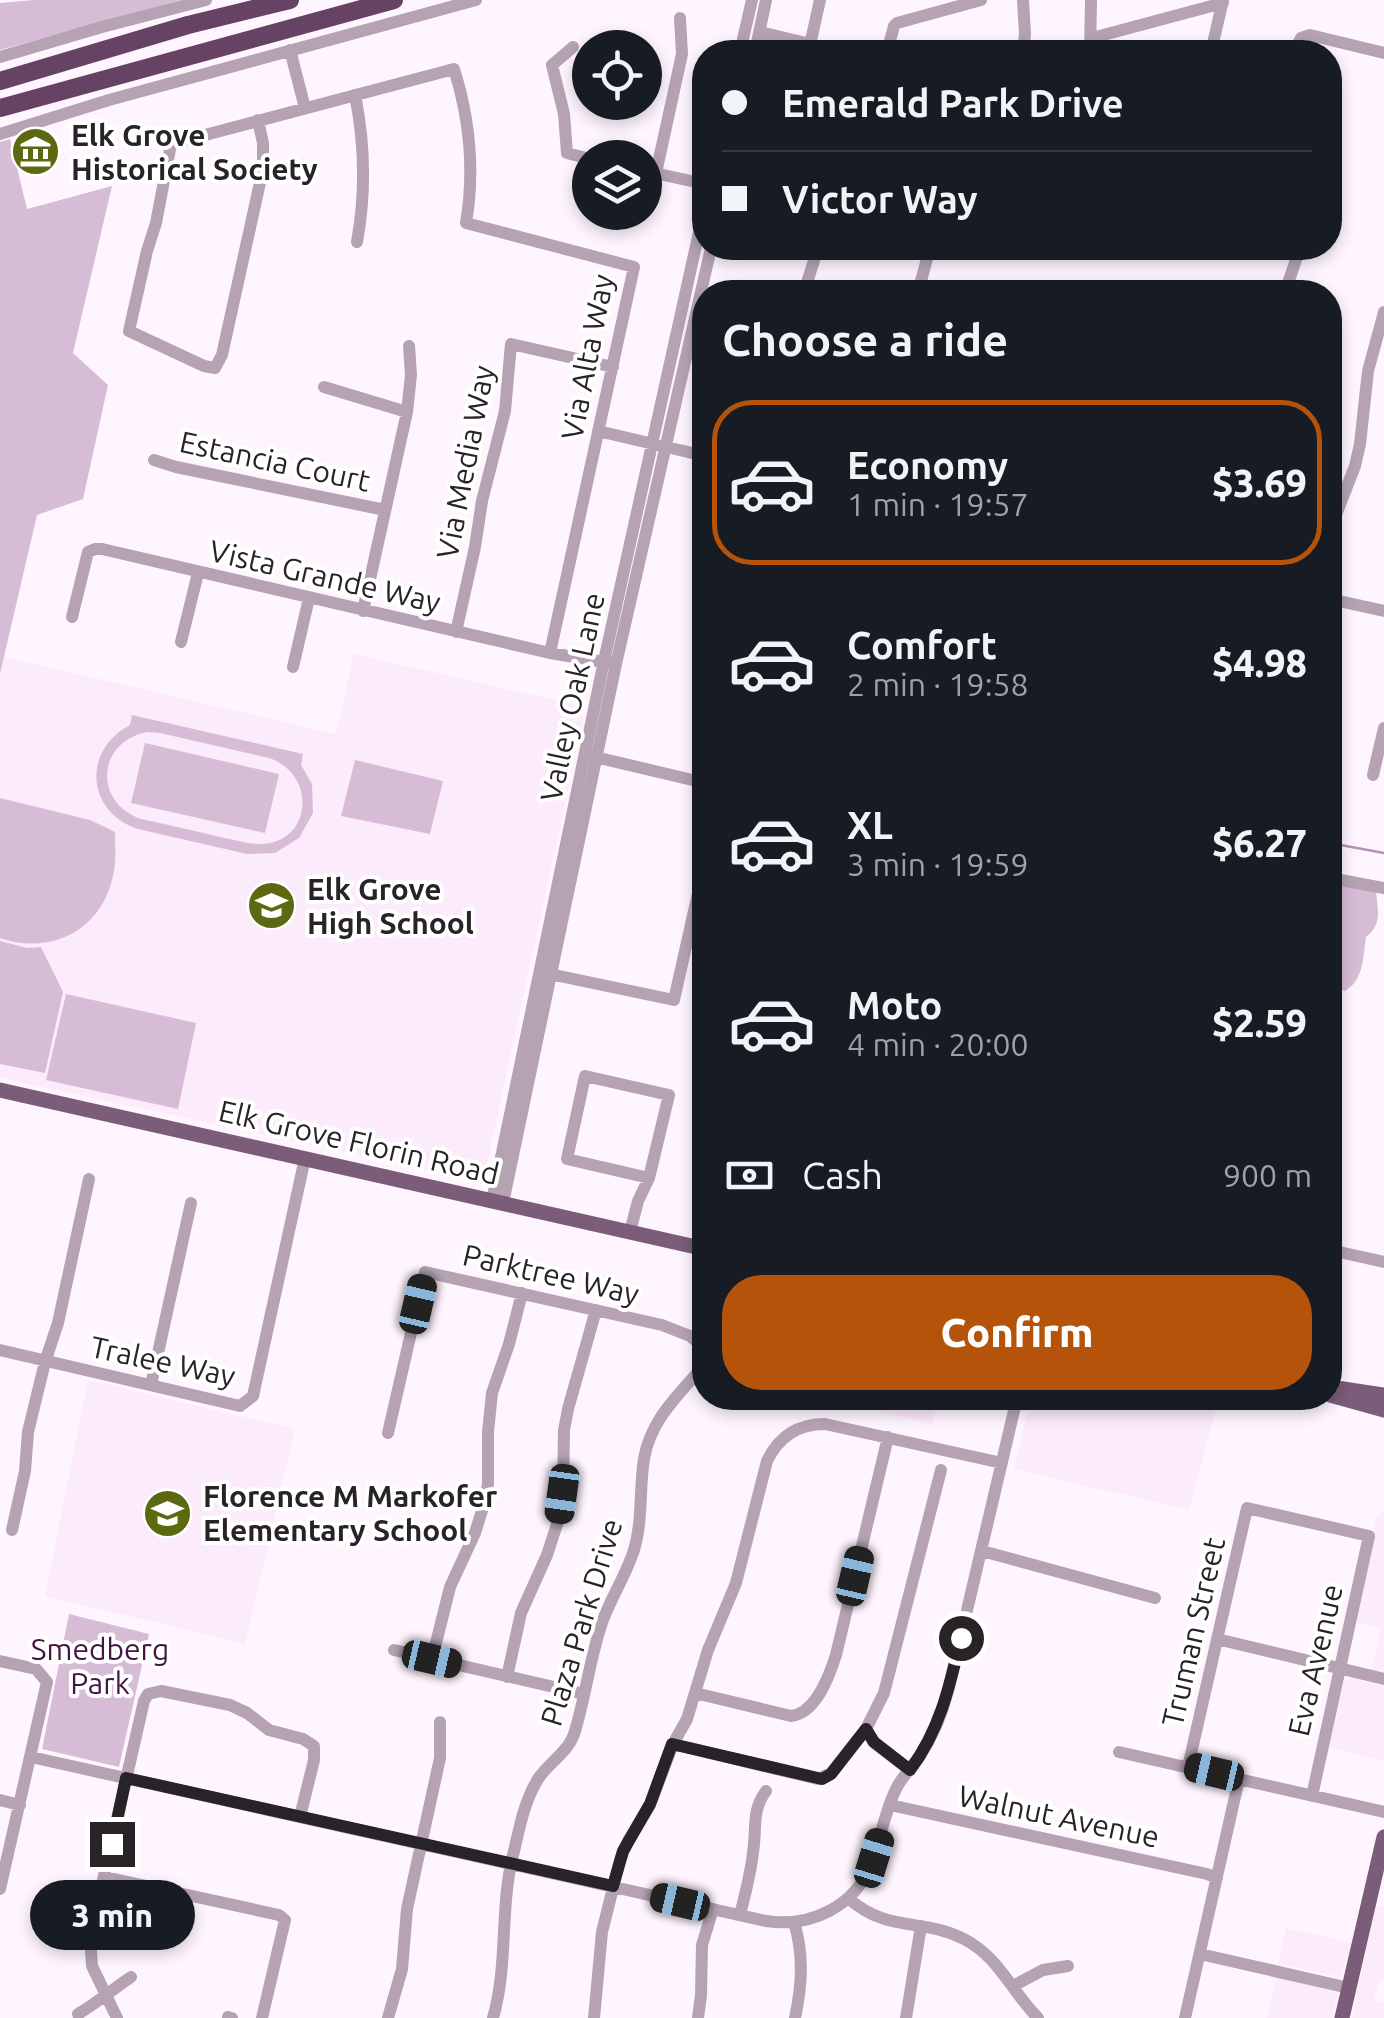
<!DOCTYPE html>
<meta charset="utf-8">
<style>
body{margin:0;font-family:Ubuntu,sans-serif;background:#20242c;color:#f1f3f6;height:100vh;display:flex;flex-direction:column;font-size:38px;white-space:nowrap}
*{box-sizing:border-box;margin:0}
p{font-size:32px;color:#9ea1a6}
.icon{flex:none;width:55px;height:55px;fill:none;stroke:currentColor;stroke-width:2;stroke-linecap:round;stroke-linejoin:round}
.map{position:relative;flex:1;overflow:hidden}
.side{position:absolute;left:692px;top:280px;width:650px;height:1130px;display:flex;flex-direction:column;background:#171b24;border-radius:40px;box-shadow:0 5px 15px #0003}
.side>*{flex:none}
.banner{position:absolute;left:692px;top:40px;width:650px;height:220px;border-radius:40px;box-shadow:0 5px 15px #0003;display:grid;align-content:center;height:220px;padding:0 30px;background:#171b24}
.controls{position:absolute;left:572px;top:30px;display:grid;gap:20px}
.controls a{display:grid;place-items:center;width:90px;height:90px;border-radius:50%;background:#171b24;box-shadow:0 5px 15px #0003;font-size:50px}
.end{position:absolute;width:45px;height:45px;margin:-22px;border:12px solid #272326;background:#fff;box-shadow:0 0 0 5px #fff}
.from{border-radius:50%}
.bubble{position:absolute;height:70px;border-radius:35px;background:#171b24;box-shadow:0 5px 15px #0003;font-size:32px;font-weight:800;line-height:70px;text-align:center}
.car{position:absolute;width:30px;height:60px;margin:-30px -15px;border-radius:12px;box-shadow:0 0 8px 2px #0007;background:linear-gradient(#222 24%,#8ab4d8 0 40%,#222 0 76%,#8ab4d8 0 86%,#222 0)}
.banner b{display:flex;align-items:center;gap:35px;height:95px;font-size:38px}
.banner b+b{border-top:2px solid #363941}
.banner i{width:25px;height:25px;background:#f1f3f6}
ul{padding:0;list-style:none}
li{display:flex;align-items:center;gap:30px;height:165px;margin:0 20px 15px;padding:0 10px;border:5px solid transparent;border-radius:40px}
li div{flex:1}
li b{display:block;font-size:38px}
li em{font-style:normal;font-weight:800}
li.current{border-color:#b45309}
li>.icon{width:90px;height:90px;stroke-width:1.5}
h2{padding:0 30px;font-size:45px;line-height:120px}
.pay{display:flex;align-items:center;gap:25px;height:110px;padding:0 30px;font-size:38px}
.pay p{margin-inline-start:auto}
.button{display:flex;gap:20px;margin-top:auto;padding:20px 30px}
.button a{flex:1;height:115px;border-radius:40px;background:#b45309;color:#fff;font-size:40px;font-weight:800;line-height:115px;text-align:center}
.map>svg:first-child{display:block}
.built{fill:#fcebfb}
.green{fill:#d7bcd6;fill-rule:evenodd}
.lines{fill:none;stroke-linecap:round;stroke-linejoin:round}
.stream{stroke:#b790b5;stroke-width:2.5}
.minor{stroke:#b5a3b3;stroke-width:12}
.major{stroke:#7b5c79;stroke-width:15}
.highway{stroke:#664365;stroke-width:18}
.route{stroke:#272326;stroke-width:12}
.labels{text-anchor:middle;dominant-baseline:central;stroke-width:8;stroke-linejoin:round;paint-order:stroke}
.poi-label{font-size:30px;font-weight:bold;fill:#272326;stroke:#fff;text-anchor:start}
.street-label{font-size:30px;fill:#272326;stroke:#fff}
.park-label{font-size:30px;fill:#441444;stroke:#fff}
</style>
<div class="map">
<svg width="1384" height="2018" viewBox="0 0 1384 2018">
<rect width="100%" height="100%" fill="#fef5fe"/>
<!-- built -->
<path class="built" d="M354,654L586,707L483,1182L0,1078V674L4,657L336,734Z
M88,1380L295,1429L245,1644L45,1596Z
M823,1398H939L932,1424Z
M1031,1398H1219L1189,1510L1014,1469Z
M1384,1511V1673L1372,1670L1381,1628L1355,1622L1376,1518Z
M1351,1678L1384,1686V1761L1329,1748L1344,1682Z
M1384,1906V1980H1379L1374,2000L1384,2003V2018H1352L1374,1911L1377,1907Z
M1286,1928L1353,1943L1341,1977L1278,1964Z
M1279,1977L1338,1992L1332,2018H1267L1275,1981Z"/>
<!-- green -->
<path class="green" d="M34,0H181L0,50V3Z
M10,139L27,209L112,186L73,353L108,385L83,499L37,515L0,674V142Z
M132,715L303,754L301,765L312,784L313,813L299,838L275,853L247,854L138,829C86,812 82,750 130,725ZM147,732L160,733L269,758C316,773 313,841 263,844C250,845 237,840 224,838C197,831 169,825 141,819C93,802 97,742 147,732Z
M145,743L279,774L265,833L131,803Z
M355,760L443,781L430,834L341,816Z
M0,798L90,820L115,832C115,848 117,864 112,880C99,932 49,955 0,938Z
M1330,884L1376,892C1378,910 1382,925 1366,937C1363,957 1364,980 1345,991L1330,985Z
M0,941L27,948L41,947L63,992L45,1073L0,1064Z
M66,994L196,1023L178,1109L46,1080Z
M69,1614L149,1634L119,1767L42,1749Z"/>
<g class="lines">
<!-- stream -->
<path class="stream" d="M1330,843L1384,853"/>
<!-- minor -->
<path class="minor" d="M760,32L843,52
M1092,38L1223,3
M810,45L820,0
M573,47L552,65L564,114L567,153L590,159
M290,50L305,108
M740,52L752,0
M755,52L766,0
M887,52L894,26L897,23L981,0
M1023,52L1025,34L1023,0
M1090,52L1091,0
M1211,52L1223,0
M1294,52L1301,38L1310,35L1384,53
M0,57L102,27L206,0
M355,95C365,144 366,192 357,242
M258,120L263,143V169L222,355L215,368L204,366L129,331L147,251L156,223L171,144L454,69C470,120 475,170 466,223L634,267L550,653
M0,134L109,100L476,0
M645,171L705,184
M656,173L682,54L680,18
M804,292L818,248
M918,292L930,248
M1285,292L1300,248
M324,387L407,412
M598,431L705,456
M154,460L176,467L385,510
M1330,530L1355,466L1360,444L1368,371L1384,312
M1330,599L1384,611
M363,611L407,412L411,375L409,346
M72,617L88,552L95,549H102L550,653L611,663
M456,632L475,547L482,501L505,411L511,344L613,367
M181,642L198,573
M293,667L309,598
M591,756L705,783
M1373,775L1384,728
M1330,878L1384,888
M545,973L674,1000L705,862
M585,1076L669,1095L649,1178L567,1159Z
M492,1201L604,661L705,205
M503,1203L616,664L711,248
M630,1232L638,1201L649,1178
M1330,1250L1384,1262
M0,1350L240,1406L253,1396L305,1158
M151,1385L191,1203
M388,1433L425,1272L662,1325L690,1336L705,1348
M12,1530L25,1471L28,1432L45,1362L58,1323L89,1179
M982,1551L1155,1598
M1217,1639L1384,1679
M394,1650L584,1694
M432,1659L450,1587L475,1533L484,1504L488,1484V1432L492,1393L509,1344L522,1293
M0,1661L36,1669L47,1682L0,1889
M507,1677L521,1613L547,1555L560,1515L563,1494L564,1430L568,1409L596,1310
M695,1693L791,1716C816,1713 829,1677 836,1655L888,1437
M866,1729L873,1742L910,1770
M673,1744L818,1779L831,1773L866,1729L884,1693L941,1470
M1119,1752L1384,1812
M31,1757L766,1921C811,1928 856,1906 872,1862C881,1837 885,1810 897,1787C903,1776 913,1766 920,1756C933,1736 942,1714 948,1691L1017,1398
M1188,1767L1247,1508L1369,1536L1312,1796
M0,1800L20,1805
M890,1805L1207,1874L1217,1878
M105,1877L279,1915L285,1920L262,2018
M848,1898C889,1934 921,1917 964,1939C999,1957 1011,1991 1038,2018
M740,1915C745,1894 751,1873 753,1852C757,1829 751,1811 766,1791
M794,1922C804,1955 802,1985 795,2018
M1200,1954L1349,1988
M1013,1986L1043,1970L1068,1966
M78,2014C97,2003 113,1989 131,1977
M228,2017L232,2018
M117,2018L92,1966L90,1937L144,1701L148,1694L161,1691L230,1705L247,1713L269,1730L303,1739L314,1746V1760L300,1817
M388,2018L402,1969L407,1909L440,1758V1722
M493,2018C508,1966 500,1912 512,1859C519,1832 523,1803 538,1779C549,1762 570,1751 575,1731C586,1695 590,1656 603,1620C612,1596 626,1575 634,1550C643,1520 639,1490 644,1459C651,1418 680,1394 705,1364
M594,2018L602,1932L620,1860L628,1841L650,1805L673,1744L687,1719L708,1650L736,1583L767,1461C779,1436 798,1424 825,1424L1002,1463
M698,2018L701,1995L702,1945L713,1909
M906,2018L921,1926
M1185,2018L1239,1779"/>
<!-- major -->
<path class="major" d="M0,1090L705,1249
M1330,1387L1384,1395
M1330,1395L1384,1410
M1342,2018L1384,1837"/>
<!-- highway -->
<path class="highway" d="M0,81L188,25L290,0
M0,108L394,0"/>
</g>
<g class="lines">
<!-- route -->
<path class="route" d="M112,1844L126,1778L613,1886L623,1851L650,1804L672,1744L822,1779L831,1774L866,1729L874,1742L910,1770C940,1730 950,1685 961,1638"/>
</g>
<!-- icons -->
<defs>
<symbol id="museum-disc" viewBox="-11 -11 22 22"><circle r="9.5" fill="#5c6910" stroke="#fff"/><path d="M0-6L6-3V-2H-6V-3ZM-5-1h2V3h-2ZM-1-1h2V3h-2ZM3-1h2V3H3ZM-6 4H6V6H-6Z" fill="#fff"/></symbol>
<symbol id="school-disc" viewBox="-11 -11 22 22"><circle r="9.5" fill="#5c6910" stroke="#fff"/><path d="M0-5L7-2L0 1L-7-2ZM-4 1L0 2.5L4 1V4Q0 6-4 4Z" fill="#fff"/></symbol>
</defs>
<g fill-rule="evenodd">
<use href="#museum-disc" x="8" y="124" width="55" height="55"/>
<use href="#school-disc" x="244" y="878" width="55" height="55"/>
<use href="#school-disc" x="140" y="1486" width="55" height="55"/>
</g>
<g class="labels">
<!-- poi labels -->
<g class="poi-label">
<text x="71" y="135">Elk Grove<tspan x="71" dy="34">Historical Society</tspan></text>
<text x="307" y="889">Elk Grove<tspan x="307" dy="34">High School</tspan></text>
<text x="203" y="1496">Florence M Markofer<tspan x="203" dy="34">Elementary School</tspan></text>
</g>
<!-- street labels -->
<g class="street-label">
<text transform="translate(587 357) rotate(-79)">Via Alta Way</text>
<text transform="translate(275 461) rotate(12)">Estancia Court</text>
<text transform="translate(465 462) rotate(-79)">Via Media Way</text>
<text transform="translate(325 576) rotate(13)">Vista Grande Way</text>
<text transform="translate(572 697) rotate(-78)">Valley Oak Lane</text>
<text transform="translate(359 1142) rotate(13)">Elk Grove Florin Road</text>
<text transform="translate(551 1274) rotate(13)">Parktree Way</text>
<text transform="translate(163 1361) rotate(12)">Tralee Way</text>
<text transform="translate(581 1622) rotate(-73)">Plaza Park Drive</text>
<text transform="translate(1193 1632) rotate(-77)">Truman Street</text>
<text transform="translate(1315 1660) rotate(-77)">Eva Avenue</text>
<text transform="translate(1059 1816) rotate(12)">Walnut Avenue</text>
</g>
<!-- park labels -->
<g class="park-label">
<text x="100" y="1649">Smedberg<tspan x="100" dy="34">Park</tspan></text>
</g>
</g>
</svg>
<div class="controls">
<a><svg class="icon" aria-label="locate" viewBox="0 0 24 24"><circle cx="12" cy="12" r="6"/><path d="M12 2v4M12 18v4M2 12h4M18 12h4"/></svg></a>
<a><svg class="icon" aria-label="layers" viewBox="0 0 24 24"><path d="M12 4l9 5-9 5-9-5zM3 14l9 5 9-5"/></svg></a>
</div>
<i class="end from" style="left:961px;top:1638px"></i>
<i class="end" style="left:112px;top:1844px"></i>
<div class="bubble" style="left:30px;top:1880px;width:165px">3 min</div>
<i class="car" style="left:418px;top:1304px;rotate:13deg"></i>
<i class="car" style="left:562px;top:1494px;rotate:188deg"></i>
<i class="car" style="left:855px;top:1576px;rotate:13deg"></i>
<i class="car" style="left:432px;top:1659px;rotate:103deg"></i>
<i class="car" style="left:1214px;top:1772px;rotate:283deg"></i>
<i class="car" style="left:874px;top:1858px;rotate:17deg"></i>
<i class="car" style="left:680px;top:1902px;rotate:283deg"></i>
<div class="banner">
<b><i class="from"></i>Emerald Park Drive</b>
<b><i></i>Victor Way</b>
</div>
<section class="side">
<h2>Choose a ride</h2>
<ul>
<li class="current"><svg class="icon" aria-label="car" viewBox="0 0 24 24"><path d="M5 17H2v-5l4-1 3-4h7l3 4 3 1v5h-3M9 17h6M6 11h13"/><circle cx="7" cy="17" r="2"/><circle cx="17" cy="17" r="2"/></svg><div><b>Economy</b><p>1 min · 19:57</p></div><em>$3.69</em></li>
<li><svg class="icon" aria-label="car" viewBox="0 0 24 24"><path d="M5 17H2v-5l4-1 3-4h7l3 4 3 1v5h-3M9 17h6M6 11h13"/><circle cx="7" cy="17" r="2"/><circle cx="17" cy="17" r="2"/></svg><div><b>Comfort</b><p>2 min · 19:58</p></div><em>$4.98</em></li>
<li><svg class="icon" aria-label="car" viewBox="0 0 24 24"><path d="M5 17H2v-5l4-1 3-4h7l3 4 3 1v5h-3M9 17h6M6 11h13"/><circle cx="7" cy="17" r="2"/><circle cx="17" cy="17" r="2"/></svg><div><b>XL</b><p>3 min · 19:59</p></div><em>$6.27</em></li>
<li><svg class="icon" aria-label="car" viewBox="0 0 24 24"><path d="M5 17H2v-5l4-1 3-4h7l3 4 3 1v5h-3M9 17h6M6 11h13"/><circle cx="7" cy="17" r="2"/><circle cx="17" cy="17" r="2"/></svg><div><b>Moto</b><p>4 min · 20:00</p></div><em>$2.59</em></li>
</ul>
<div class="pay"><svg class="icon" aria-label="cash" viewBox="0 0 24 24"><path d="M3 7h18v10H3z"/><circle cx="12" cy="12" r="2"/></svg>Cash<p>900 m</p></div>
<div class="button"><a>Confirm</a></div>
</section>
</div>
